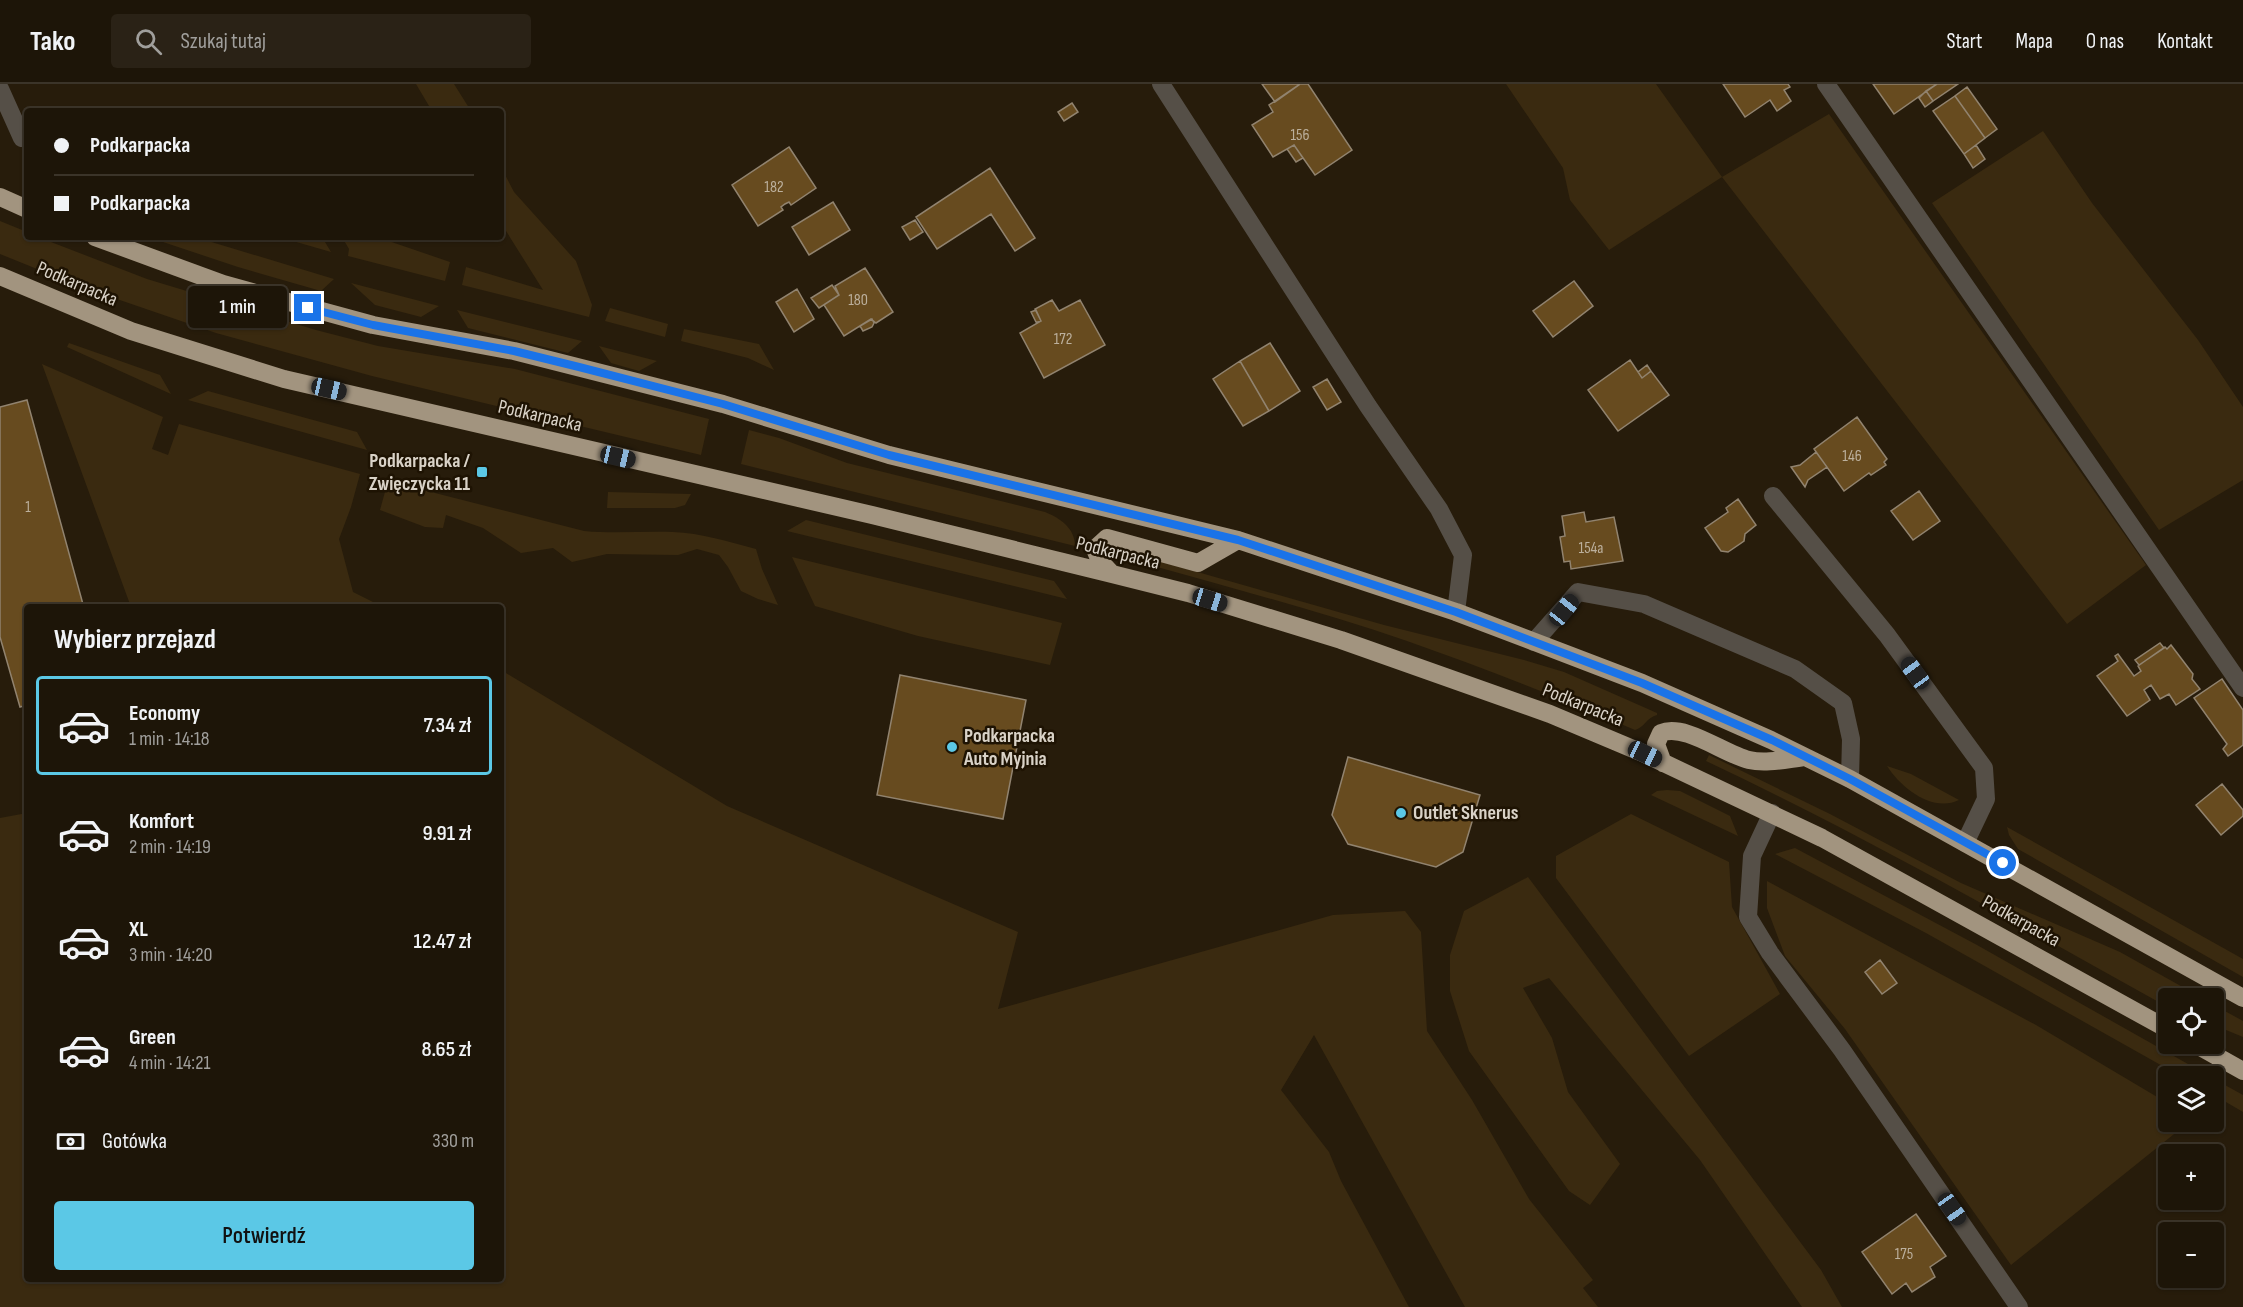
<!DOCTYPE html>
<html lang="pl">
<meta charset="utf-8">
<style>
body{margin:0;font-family:"Sofia Sans Condensed",sans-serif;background:#2a2216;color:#f1f3f6;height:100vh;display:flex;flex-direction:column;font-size:22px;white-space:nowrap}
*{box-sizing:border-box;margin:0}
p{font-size:20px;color:#a09f9c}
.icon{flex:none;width:33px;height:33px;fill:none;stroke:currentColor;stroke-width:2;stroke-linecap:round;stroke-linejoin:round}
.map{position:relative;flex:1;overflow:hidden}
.side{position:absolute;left:24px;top:520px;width:480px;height:678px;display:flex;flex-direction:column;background:#1d1508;border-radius:6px;box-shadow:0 2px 4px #0004,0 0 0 2px #3b3429}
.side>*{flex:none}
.guide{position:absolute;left:24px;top:24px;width:480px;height:132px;border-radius:6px;box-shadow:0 2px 4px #0004,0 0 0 2px #3b3429;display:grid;align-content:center;height:132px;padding:0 30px;background:#1d1508}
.tools{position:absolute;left:2158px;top:904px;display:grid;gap:12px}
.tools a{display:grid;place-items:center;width:66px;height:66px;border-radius:6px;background:#1d1508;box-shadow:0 2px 4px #0004,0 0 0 2px #3b3429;font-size:30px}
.end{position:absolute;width:27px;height:27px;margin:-14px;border:8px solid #1a73e8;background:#fff;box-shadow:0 0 0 3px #fff}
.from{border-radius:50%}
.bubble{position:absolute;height:42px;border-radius:6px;background:#1d1508;box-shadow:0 2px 4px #0004,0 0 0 2px #3b3429;font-size:20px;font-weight:600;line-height:42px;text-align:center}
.car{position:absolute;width:18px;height:36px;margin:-18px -9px;border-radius:8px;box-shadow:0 0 4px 2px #0007;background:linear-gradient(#222 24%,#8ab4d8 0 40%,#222 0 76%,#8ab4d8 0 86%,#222 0)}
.guide b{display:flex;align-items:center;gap:21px;height:57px;font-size:22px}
.guide b+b{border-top:2px solid #3b3429}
.guide i{width:15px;height:15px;background:#f1f3f6}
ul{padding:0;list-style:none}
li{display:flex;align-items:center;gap:18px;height:99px;margin:0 12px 9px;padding:0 18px;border:3px solid transparent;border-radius:6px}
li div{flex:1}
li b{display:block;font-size:22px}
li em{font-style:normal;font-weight:600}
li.on{border-color:#5bc8e6}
li>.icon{width:54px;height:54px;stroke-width:1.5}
h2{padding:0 30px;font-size:27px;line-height:72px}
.pay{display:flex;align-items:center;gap:15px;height:66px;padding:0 30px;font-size:22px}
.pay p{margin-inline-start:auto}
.action{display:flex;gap:12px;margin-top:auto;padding:12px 30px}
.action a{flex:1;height:69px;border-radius:6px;background:#5bc8e6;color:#111;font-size:24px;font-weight:600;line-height:69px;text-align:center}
header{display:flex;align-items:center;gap:36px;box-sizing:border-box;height:84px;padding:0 30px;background:#1d1508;border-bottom:2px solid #3b3429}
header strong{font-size:28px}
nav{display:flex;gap:33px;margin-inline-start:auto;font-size:21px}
.search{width:420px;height:54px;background:#2a2216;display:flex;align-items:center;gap:15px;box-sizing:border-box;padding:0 21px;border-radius:6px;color:#a09f9c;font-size:22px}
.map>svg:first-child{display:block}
.green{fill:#3a2a10}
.building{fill:#674b1f;stroke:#91836f;stroke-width:1.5}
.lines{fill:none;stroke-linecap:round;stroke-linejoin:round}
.minor{stroke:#554f47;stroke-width:18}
.highway{stroke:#a2947f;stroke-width:18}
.route{stroke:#1a73e8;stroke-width:8}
.poi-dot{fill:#5bc8e6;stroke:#1e1303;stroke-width:2}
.labels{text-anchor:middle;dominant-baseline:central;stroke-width:5;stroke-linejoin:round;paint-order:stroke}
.number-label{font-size:16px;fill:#bcb09d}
.street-label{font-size:20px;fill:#d9d2c7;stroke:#1e1303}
.poi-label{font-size:20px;font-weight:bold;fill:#d9d2c7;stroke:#1e1303;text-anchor:start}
</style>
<header>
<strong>Tako</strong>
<div class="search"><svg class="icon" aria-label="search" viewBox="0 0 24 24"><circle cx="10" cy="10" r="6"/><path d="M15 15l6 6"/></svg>Szukaj tutaj</div>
<nav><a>Start</a><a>Mapa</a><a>O nas</a><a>Kontakt</a></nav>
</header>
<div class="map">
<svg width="2243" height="1223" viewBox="0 0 2243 1223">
<rect width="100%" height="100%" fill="#271c0b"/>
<!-- green -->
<path class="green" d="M416,0H454L471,27H432Z
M1506,0H1656L1722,93L1829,30L2146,481L2067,540L1722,93L1609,166L1570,116L1563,84Z
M2043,47L2092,119L2198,256L2243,323V396L2159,446L1932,119Z
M501,83L514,108L576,177L592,221L589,233L462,201L466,183L543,206L501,139Z
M0,137L27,148V153H38L147,195L316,246L378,262L515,285L709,335L701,371L372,292L216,249L79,202L0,170Z
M148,153H195L334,195L321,207L238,183Z
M279,153H322L331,168Z
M342,153H377L450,178L445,197L348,172L349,165Z
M351,199L439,222L421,233L375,221Z
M610,224L668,240L665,253L605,237Z
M457,226L582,257L568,269L468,244Z
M684,245L759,260L774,286L748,274L681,257Z
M69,259L160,291L171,310L67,263Z
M599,262L657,277L639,287L611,279Z
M42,280L163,333L152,365L168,371L179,340L360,390L351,423L339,455L353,508L383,523H131Z
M208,307L357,348L367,366L188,316Z
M749,346L779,354L847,379L1045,428C1060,434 1075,444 1075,462L741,380Z
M388,397L584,447C614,450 643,447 673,448C701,449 729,458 756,465L762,485L778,521L758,515L741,507L728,483L719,471L697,465L678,471L607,470L572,478L553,464L521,469L483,444L446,431L443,444L425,443L380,426Z
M608,408L691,410L685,421L675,424H607Z
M806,436L1054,497L1067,515L787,447Z
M792,473L1062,539L1050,581L918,552L815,522Z
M1152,475L1384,541L1524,576L1564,588L1657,629V631C1647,633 1644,644 1635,646C1560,614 1484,584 1407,557C1322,528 1236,505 1150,481Z
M501,586L727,722L1018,848L998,925L1333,831L1405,827L1421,848L1427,947L1472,1016L1529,1115L1593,1196L1583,1204L1598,1223H1465L1314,951L1281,1006L1329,1068L1341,1097L1409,1223H0V734L27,729V1196H501Z
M1709,671L1830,730L1961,799L2120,868L2204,915H2169V922L2155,916C2007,833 1859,749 1706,677Z
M1887,682L1911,690L1959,716C1933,729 1901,704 1887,682Z
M1667,706L1680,707L1730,732L1738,752L1651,711L1657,707Z
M1631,730L1729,778L1732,823L1780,910L1689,972L1556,794V772Z
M2007,743L2243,875V893L2018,765L2009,751Z
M1795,764L1977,861L2211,993H2182L1926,849L1775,770Z
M1528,793L1821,1186L1842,1223H1802L1700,1076L1549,894L1523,904L1552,954L1568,1008L1620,1080L1590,1121L1569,1107L1469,967L1450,907V871L1464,827Z
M1767,797L2036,941L2169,1020V1038H2189L2011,1181L1845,945L1785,872L1767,824Z
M2214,921L2243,937V953L2214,941Z
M2214,995L2243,1011V1028L2214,1011Z"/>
<!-- building -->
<path class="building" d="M1262,0H1298L1299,1L1275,18Z
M1308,0L1352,66L1315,91L1294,61L1273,73L1252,41L1273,28L1269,21L1300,0Z
M1723,0H1788L1790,3L1784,6L1791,17L1777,27L1770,16L1745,33Z
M1873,0H1937L1894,30Z
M1937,0H1958L1933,17L1926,7Z
M1967,3L1997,45L1985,54L1955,12Z
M1926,7L1933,17L1925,23L1919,14Z
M1955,12L1985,54L1964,70L1933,27Z
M1072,19L1078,28L1064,37L1058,28Z
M1294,61L1303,74L1296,78L1287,65Z
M1976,61L1985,75L1973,84L1964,70Z
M789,63L816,104L791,121L789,118L785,120L781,123L783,126L758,142L732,101Z
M990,84L1035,154L1015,167L991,130L937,165L916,133Z
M833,118L850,146L809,171L792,143Z
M915,136L923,148L910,156L902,143Z
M865,184L893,228L876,239L871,235L844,252L824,221L839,211L835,202Z
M1574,197L1593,222L1553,253L1533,227Z
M832,201L839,211L819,224L811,214Z
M797,205L814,235L794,248L776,218Z
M1052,216L1059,227L1080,216L1105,261L1044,294L1020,249L1041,237L1035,225Z
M1036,226L1041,237L1038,238H1036L1031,228Z
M872,235L874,239L872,243L863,247L860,242Z
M1270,259L1300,307L1269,327L1240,277Z
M1630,276L1642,294L1651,287L1669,311L1618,347L1588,306Z
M1240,277L1269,327L1243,342L1213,295Z
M1647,281L1651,287L1642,294L1638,288Z
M1327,295L1341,318L1327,326L1313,303Z
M27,316L84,524H27V621L20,623L0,553V323Z
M1857,333L1887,375L1884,378L1886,381L1871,391L1869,389L1844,407L1814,365Z
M1816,368L1827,383L1808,396L1805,403L1791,383L1800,381Z
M1919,407L1940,437L1913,456L1891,427Z
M1738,415L1756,441L1745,450L1744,457L1728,468L1721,467L1705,444L1728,428L1726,424Z
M1584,428L1586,438L1614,433L1623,477L1571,485L1570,477L1564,478L1560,453L1565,452L1562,432Z
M2160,559L2164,564L2139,581L2135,576Z
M2171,561L2193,590L2192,595L2200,605L2176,621L2169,610L2160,615L2151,601L2144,606L2150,616L2127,632L2097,592L2118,577L2115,572L2118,570L2134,592L2141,587L2138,582L2165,563L2167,565Z
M900,591L1026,616L1003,735L877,711Z
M2222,595L2243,626V661L2228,672L2223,665L2227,660L2194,614Z
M1348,673L1480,711L1463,768L1436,783L1348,760L1332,731Z
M2222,700L2243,726V732L2221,751L2196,721Z
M1880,876L1897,899L1882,910L1865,888Z
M1916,1130L1946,1172L1930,1183L1935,1193L1912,1208L1906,1199L1892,1210L1862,1168Z"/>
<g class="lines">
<!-- minor -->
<path class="minor" d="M1161,0L1368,322L1439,425L1463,471L1456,528
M1826,0L2243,604
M0,5L22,54
M1773,412L1887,551L1984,684L1986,715L1965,759
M1534,558L1578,508L1644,520L1795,585L1843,619L1851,655L1850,695
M1772,729L1752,772L1748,833L1770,869L1842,966L2019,1223"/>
<!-- highway -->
<path class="highway" d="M0,113L27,125
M95,153L223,200L373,241L514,267L723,320L889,371L1238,456L1456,528L1642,599L1771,656L1850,695L2243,914
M0,192L131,247L284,295L872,431L1112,490L1188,509L1341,556L1550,630L1645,670L1822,754L2169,946
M1112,490L1100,477L1095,465L1107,454L1198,479L1238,456
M1663,679L1656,660L1661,649C1685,639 1724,670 1749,676C1766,680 1787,675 1805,673
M2195,960L2243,987"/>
</g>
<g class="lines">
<!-- route -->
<path class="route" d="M308,224L373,241L514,267L579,283L723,320L889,371L1238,456L1456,528L1642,599L1772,656L1850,695L2003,779"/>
</g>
<!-- markers -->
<g class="poi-dot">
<rect x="476" y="382" width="12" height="12" rx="3"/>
<circle cx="952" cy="663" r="6"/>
<circle cx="1401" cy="729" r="6"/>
</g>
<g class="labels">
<!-- number labels -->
<g class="number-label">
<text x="1300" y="51">156</text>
<text x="774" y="103">182</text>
<text x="858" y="216">180</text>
<text x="1063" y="255">172</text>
<text x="1852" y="372">146</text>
<text x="28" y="423">1</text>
<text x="1591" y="464">154a</text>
<text x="1904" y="1170">175</text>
</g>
<!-- street labels -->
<g class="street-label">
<text transform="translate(77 200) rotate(23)">Podkarpacka</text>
<text transform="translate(540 332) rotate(13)">Podkarpacka</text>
<text transform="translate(1118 469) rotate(14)">Podkarpacka</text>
<text transform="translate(1583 621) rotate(22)">Podkarpacka</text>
<text transform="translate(2021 837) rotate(29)">Podkarpacka</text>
</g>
<!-- poi labels -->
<g class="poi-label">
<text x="470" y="377" text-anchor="end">Podkarpacka /<tspan x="470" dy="23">Zwięczycka 11</tspan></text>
<text x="964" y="652">Podkarpacka<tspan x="964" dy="23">Auto Myjnia</tspan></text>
<text x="1413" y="729">Outlet Sknerus</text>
</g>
</g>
</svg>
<div class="tools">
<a><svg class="icon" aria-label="locate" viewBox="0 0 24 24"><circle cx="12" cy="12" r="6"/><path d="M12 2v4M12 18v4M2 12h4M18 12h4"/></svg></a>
<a><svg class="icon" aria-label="layers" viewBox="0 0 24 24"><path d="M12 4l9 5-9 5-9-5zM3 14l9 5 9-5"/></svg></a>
<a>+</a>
<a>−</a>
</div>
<i class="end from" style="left:2003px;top:779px"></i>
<i class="end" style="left:308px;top:224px"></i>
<div class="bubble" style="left:188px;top:202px;width:99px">1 min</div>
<i class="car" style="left:329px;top:305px;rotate:103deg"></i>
<i class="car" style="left:618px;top:373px;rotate:103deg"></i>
<i class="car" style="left:1210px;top:516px;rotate:107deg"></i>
<i class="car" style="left:1564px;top:526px;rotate:39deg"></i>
<i class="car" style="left:1915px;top:589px;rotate:324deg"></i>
<i class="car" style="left:1645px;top:670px;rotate:115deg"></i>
<i class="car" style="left:1952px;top:1125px;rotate:145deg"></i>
<div class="guide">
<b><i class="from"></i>Podkarpacka</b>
<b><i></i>Podkarpacka</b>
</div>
<section class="side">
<h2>Wybierz przejazd</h2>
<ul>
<li class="on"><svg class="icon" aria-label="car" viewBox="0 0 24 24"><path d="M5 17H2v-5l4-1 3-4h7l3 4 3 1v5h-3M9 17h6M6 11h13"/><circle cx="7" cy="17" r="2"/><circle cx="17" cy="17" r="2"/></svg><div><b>Economy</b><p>1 min · 14:18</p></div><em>7.34 zł</em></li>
<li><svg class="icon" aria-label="car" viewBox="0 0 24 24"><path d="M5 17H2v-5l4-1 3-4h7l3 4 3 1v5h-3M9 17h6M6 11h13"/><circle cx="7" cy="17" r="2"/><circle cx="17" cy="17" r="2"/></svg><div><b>Komfort</b><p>2 min · 14:19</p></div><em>9.91 zł</em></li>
<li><svg class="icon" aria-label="car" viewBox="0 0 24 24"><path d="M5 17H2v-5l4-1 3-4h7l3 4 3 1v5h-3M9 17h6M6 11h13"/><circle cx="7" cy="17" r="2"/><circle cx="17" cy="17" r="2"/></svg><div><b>XL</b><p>3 min · 14:20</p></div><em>12.47 zł</em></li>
<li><svg class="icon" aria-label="car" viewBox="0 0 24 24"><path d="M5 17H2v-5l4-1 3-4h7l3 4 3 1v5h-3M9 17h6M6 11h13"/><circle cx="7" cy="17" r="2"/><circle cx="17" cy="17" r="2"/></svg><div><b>Green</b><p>4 min · 14:21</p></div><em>8.65 zł</em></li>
</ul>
<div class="pay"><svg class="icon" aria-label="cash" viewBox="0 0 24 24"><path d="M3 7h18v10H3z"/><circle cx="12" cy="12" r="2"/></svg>Gotówka<p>330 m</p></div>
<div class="action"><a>Potwierdź</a></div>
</section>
</div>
